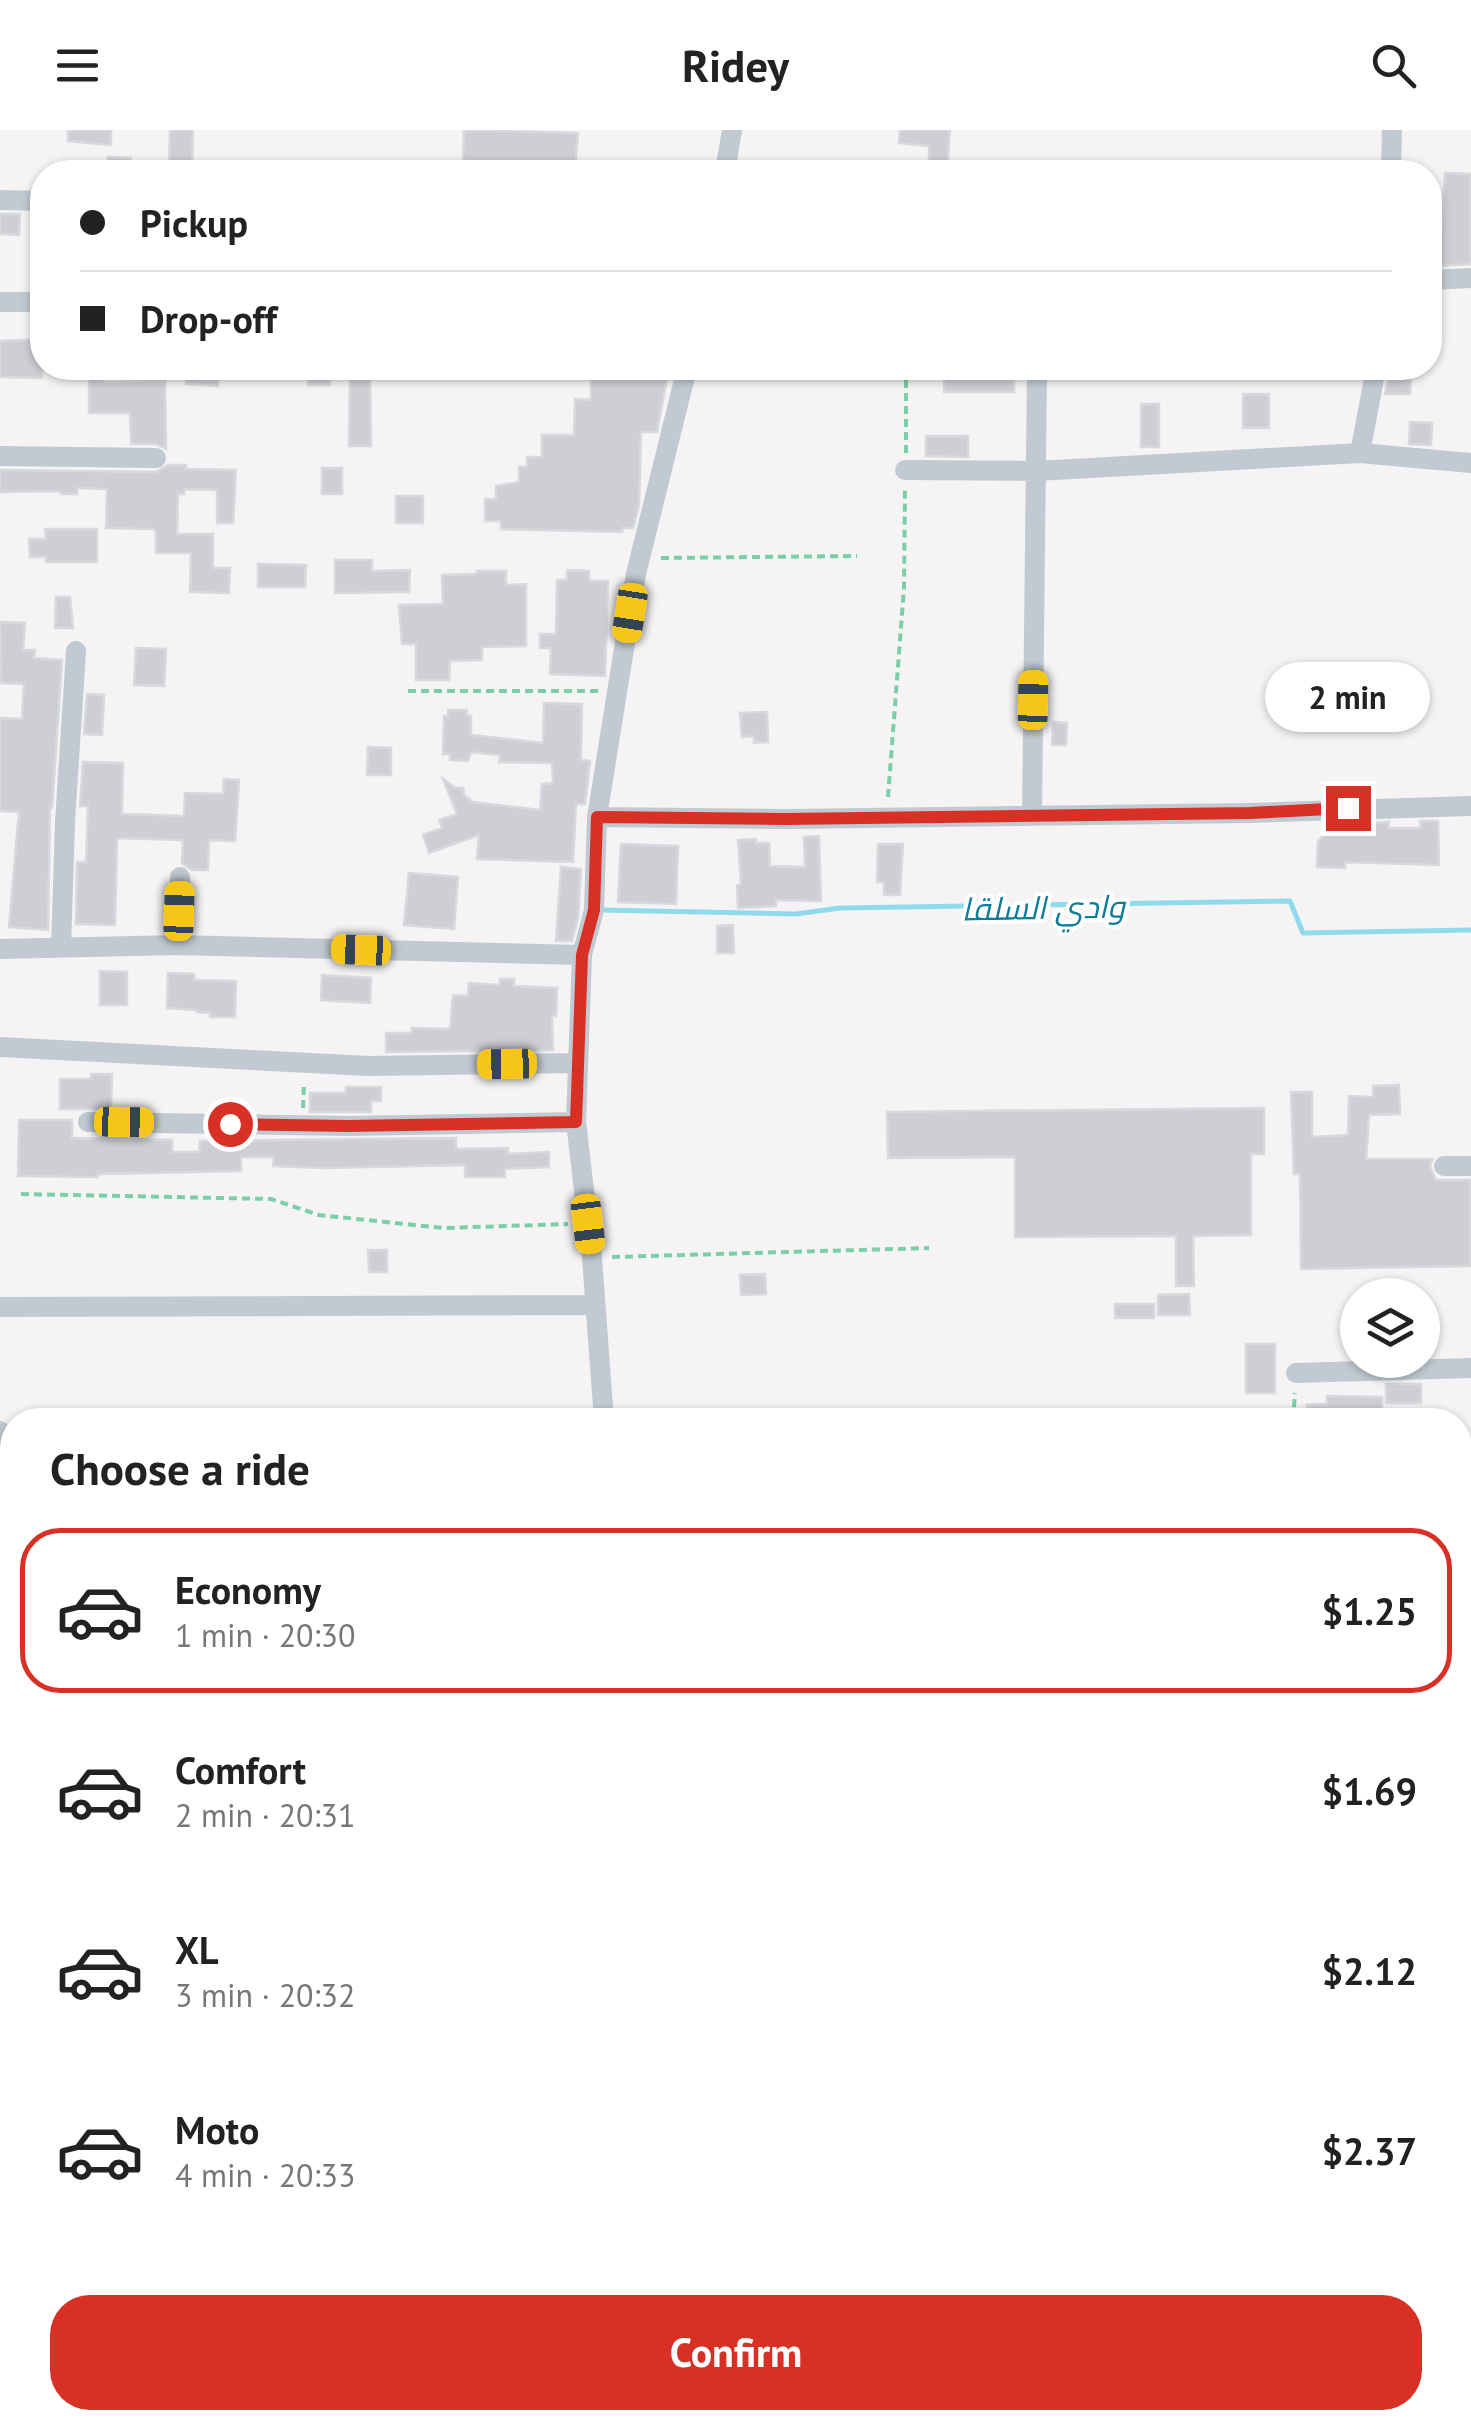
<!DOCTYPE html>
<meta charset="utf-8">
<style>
body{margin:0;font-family:"PT Sans",Cairo,sans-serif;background:#f2f2f2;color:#222;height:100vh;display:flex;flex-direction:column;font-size:38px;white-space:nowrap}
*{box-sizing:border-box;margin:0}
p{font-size:32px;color:#767676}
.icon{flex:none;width:55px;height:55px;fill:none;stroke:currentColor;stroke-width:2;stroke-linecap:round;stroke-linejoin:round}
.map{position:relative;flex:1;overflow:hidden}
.drawer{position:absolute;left:0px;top:1278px;width:1472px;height:1022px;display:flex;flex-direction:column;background:#fff;border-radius:40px 40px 0 0;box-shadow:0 2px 8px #0004}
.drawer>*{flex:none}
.hud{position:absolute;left:30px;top:30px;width:1412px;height:220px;border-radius:40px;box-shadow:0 2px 8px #0004;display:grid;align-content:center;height:220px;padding:0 50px;background:#fff}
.buttons{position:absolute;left:1340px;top:1148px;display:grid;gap:20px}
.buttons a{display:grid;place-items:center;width:100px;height:100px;border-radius:50%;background:#fff;box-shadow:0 2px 8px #0004;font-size:50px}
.end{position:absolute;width:45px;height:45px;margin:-22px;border:12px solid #d93025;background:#fff;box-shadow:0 0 0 5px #fff}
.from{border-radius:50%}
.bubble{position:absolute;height:70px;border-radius:35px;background:#fff;box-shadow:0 2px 8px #0004;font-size:32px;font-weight:700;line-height:70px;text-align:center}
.car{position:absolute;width:30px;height:60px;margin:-30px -15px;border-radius:12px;box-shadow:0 0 8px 2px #0007;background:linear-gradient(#f5c518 24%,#345 0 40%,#f5c518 0 76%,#345 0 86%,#f5c518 0)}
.hud b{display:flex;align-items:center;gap:35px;height:95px;font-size:38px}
.hud b+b{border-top:2px solid #e0e0e0}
.hud i{width:25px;height:25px;background:#222}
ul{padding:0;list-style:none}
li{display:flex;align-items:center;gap:30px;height:165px;margin:0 20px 15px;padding:0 30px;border:5px solid transparent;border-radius:40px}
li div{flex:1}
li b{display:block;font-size:38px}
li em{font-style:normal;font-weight:700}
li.selected{border-color:#d93025}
li>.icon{width:90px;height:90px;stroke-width:1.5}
h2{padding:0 50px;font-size:45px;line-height:120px}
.cta{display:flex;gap:20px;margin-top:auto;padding:20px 50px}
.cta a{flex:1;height:115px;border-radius:40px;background:#d93025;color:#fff;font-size:40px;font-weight:700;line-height:115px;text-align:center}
header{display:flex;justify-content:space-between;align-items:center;height:130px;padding:0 50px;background:#fff;font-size:45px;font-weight:700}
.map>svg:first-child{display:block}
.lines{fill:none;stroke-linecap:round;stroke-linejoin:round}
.stream{stroke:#90daee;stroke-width:5}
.building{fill:#cdcfd5;stroke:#d7d9de;stroke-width:2.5}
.path{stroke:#7ad0a6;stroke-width:4;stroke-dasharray:8 5;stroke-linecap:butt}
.minor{stroke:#c1cad2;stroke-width:20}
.route{stroke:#d93025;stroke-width:12}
.labels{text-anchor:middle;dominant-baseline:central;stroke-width:8;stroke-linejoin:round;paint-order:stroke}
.water-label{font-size:32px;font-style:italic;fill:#0c7c9b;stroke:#fff}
</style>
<header><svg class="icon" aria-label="menu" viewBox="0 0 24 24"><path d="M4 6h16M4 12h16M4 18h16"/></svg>Ridey<svg class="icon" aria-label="search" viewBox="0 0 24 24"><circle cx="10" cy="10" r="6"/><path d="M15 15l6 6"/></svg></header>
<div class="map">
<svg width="1471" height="2298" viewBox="0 0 1471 2298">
<rect width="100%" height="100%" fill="#f5f3f3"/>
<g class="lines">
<!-- stream -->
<path class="stream" d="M600,780L796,784L840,778L1290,771L1303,803L1471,800"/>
</g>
<!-- building -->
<path class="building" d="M68,0H111V15L68,11Z
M170,0H193L192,42H169Z
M464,0L578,3L575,38L539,36V39L497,38V42H471L472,31H463Z
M900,0H950L947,38H929V16L899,13Z
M108,27L131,28L130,42H107Z
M1445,43L1471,44V134L1439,136Z
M0,84H20L19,105L0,104Z
M42,209V248L0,247V211Z
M89,238H104V252L165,251L166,319L156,314H131L130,283H89Z
M187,238H219L218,256L186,254Z
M308,238H330V255H308Z
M591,238H633L632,241L668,243L657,302H641L639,375L633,398H622V402L501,399V391H485V369H496V356L519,352V337H527V327H542V305H574L575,269L591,270Z
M944,238H1014V262H944Z
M350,246H370L371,316H349Z
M1388,248H1411L1410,264H1385Z
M1243,264H1269V298H1243Z
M1141,274H1159V317H1141Z
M1410,292L1432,293L1431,315L1409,314Z
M926,306H968V327L926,326Z
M168,335H186L185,339L236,340L233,393H217V360L185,359L184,364H178L177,404H213V438H230L229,463L190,462L191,423H156V401L153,399L106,398L107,359L77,358V364H61V361L0,362V340L156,342Z
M322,338H342V364H322Z
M396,366H423V393H396Z
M45,399H97V432H46V427H30L29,409H46Z
M335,430H372V441L410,440L409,462L335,463Z
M258,434L306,435L305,457H258Z
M567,440L589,441V451H608L605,546L550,544L551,518H540V504H556L557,450H567Z
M477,441H506V455L526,454V516L482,517V530L450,531L449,550H416V514H402L399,475L443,474L442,445L477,444Z
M56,467H70L73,498H55Z
M0,492L25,493L23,520H35L34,528L62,530L52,678H50L48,800L9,797L19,682L0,681V588L22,589L24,554L1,553Z
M136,518L166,519L164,556L134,555Z
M87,564L104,565L102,605L84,604Z
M544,573L582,574L581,630L590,631L585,674H576L573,732L477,729L479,705L429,723L423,705L442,698L439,690L457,684L443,649L456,658H463L464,665L473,672L540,680L542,654L553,653L552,633L499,632L500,625L471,622L468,631L450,630V624H443L444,586H448V580H467V586H471V605L543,613Z
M767,582L768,612L754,613V606L742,607L740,583Z
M1053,592L1067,593L1066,615H1052Z
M368,617L391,618V645H367Z
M83,632L123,633L122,684L184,686L185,663L223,664L224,649L239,650L235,711L209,710L208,740H192L182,733L183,710L117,708L115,795L76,794L77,732H86L88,676H80Z
M1420,691H1438L1439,735L1345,732V738L1317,737L1318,712L1325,702L1352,701V694L1389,692L1388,698H1421Z
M819,706L821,771L776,770V776L738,778L737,755L741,754L738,710L756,709V713H769L770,736L805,737L804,707Z
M621,714L678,716L676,774L618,772Z
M878,714H903L900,765H884V752H877Z
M561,737L581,739L578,788L572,811H556Z
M409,743L458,747L454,799L404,795Z
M733,795L734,823H717V796Z
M100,841L127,842V875H100Z
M168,843L194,844V850L236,851L235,887H210V883L197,882V880L167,878Z
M322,845L371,848L370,873L321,870Z
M500,849H514V856L557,858L556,886H552L553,920L386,922V903H412V898L450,899L453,865L468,866L469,853L499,855Z
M91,944H112L111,979H60V949H91Z
M1399,955L1400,984L1369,985L1366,1029H1432L1430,1037L1436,1050H1471V1136L1301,1139L1300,1044H1294L1291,962H1312V1007L1348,1005L1349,966L1373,967V956Z
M346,957H381V971H371V982H310V963H346Z
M1264,978V1024H1251V1105L1193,1106L1194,1156H1176V1106L1015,1107V1027L888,1028L887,982Z
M19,990H72V1008L172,1010V1022H199L200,1011L456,1008V1019L508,1018V1024L549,1022V1037L505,1039V1047H465V1035L323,1038L273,1036L274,1027H241V1041L98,1044V1047L18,1046Z
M368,1120H387V1142H369Z
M765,1144L766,1164L741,1165L740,1145Z
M1189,1164L1190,1185H1158V1165Z
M1115,1174H1154V1188H1115Z
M1246,1214H1275V1263H1246Z
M1386,1254H1421V1273H1386Z
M1327,1266L1382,1267V1290H1307V1275L1327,1274Z"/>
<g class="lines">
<!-- path -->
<path class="path" d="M906,323V238
M661,428L857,426
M408,561H598
M888,667L904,458L905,357
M303,978L304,952
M21,1064L271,1069L319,1085L443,1098L568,1094
M612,1127L929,1118
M1293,1290L1295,1263
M1460,1932H1471
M0,2162H12"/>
<!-- minor -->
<path class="minor" d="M725,42L732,0
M1391,42L1392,0
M0,70L42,71
M1430,150L1471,148
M0,172H42
M1360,323L1376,238
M0,326L156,328
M905,340L1036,341L1360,323L1471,333
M1032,685L1037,238
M597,687L787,689L1249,683L1471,676
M178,815L180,747
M61,818L65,692L76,521
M0,819L178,815L582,825
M0,917L368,936L577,933
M88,992L348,996L576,992
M1444,1036H1471
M0,1177L595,1175
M1296,1243L1471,1238
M604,1290L592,1128L576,992L582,825L594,780L597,687L636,444L687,238
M0,1301L1,1380
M1460,1350H1471
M11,1383L12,1440
M0,1553H12
M0,1708L12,1709
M0,1896H12
M695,2298L696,2288
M977,2298V2288"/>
</g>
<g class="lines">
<!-- route -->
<path class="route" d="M230,994L348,996L576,992L582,825L594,780L597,687L786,689L1250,683L1348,678"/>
</g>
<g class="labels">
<!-- water labels -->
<g class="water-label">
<text transform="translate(1043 777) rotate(-1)">وادي السلقا</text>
</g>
</g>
</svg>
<div class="buttons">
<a><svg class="icon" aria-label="layers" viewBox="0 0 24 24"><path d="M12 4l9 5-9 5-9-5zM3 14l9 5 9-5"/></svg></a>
</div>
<i class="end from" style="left:230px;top:994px"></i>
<i class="end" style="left:1348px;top:678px"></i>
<div class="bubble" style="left:1265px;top:532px;width:165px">2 min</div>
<i class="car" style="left:630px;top:483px;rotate:189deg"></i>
<i class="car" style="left:1033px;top:570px;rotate:1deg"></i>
<i class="car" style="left:179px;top:781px;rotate:2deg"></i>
<i class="car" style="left:361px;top:820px;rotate:272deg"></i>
<i class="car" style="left:507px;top:934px;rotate:269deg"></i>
<i class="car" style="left:124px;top:992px;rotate:91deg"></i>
<i class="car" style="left:588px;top:1094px;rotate:173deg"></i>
<div class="hud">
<b><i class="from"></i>Pickup</b>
<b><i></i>Drop-off</b>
</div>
<section class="drawer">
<h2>Choose a ride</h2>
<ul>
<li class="selected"><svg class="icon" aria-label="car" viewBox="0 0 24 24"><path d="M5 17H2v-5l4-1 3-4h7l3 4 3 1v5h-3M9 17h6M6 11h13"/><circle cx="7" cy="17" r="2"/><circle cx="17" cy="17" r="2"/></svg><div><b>Economy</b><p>1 min · 20:30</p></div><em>$1.25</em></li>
<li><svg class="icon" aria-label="car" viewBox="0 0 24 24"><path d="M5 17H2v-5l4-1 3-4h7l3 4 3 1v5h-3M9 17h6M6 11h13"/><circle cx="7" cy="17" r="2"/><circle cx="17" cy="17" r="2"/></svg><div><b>Comfort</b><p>2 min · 20:31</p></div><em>$1.69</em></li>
<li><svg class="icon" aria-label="car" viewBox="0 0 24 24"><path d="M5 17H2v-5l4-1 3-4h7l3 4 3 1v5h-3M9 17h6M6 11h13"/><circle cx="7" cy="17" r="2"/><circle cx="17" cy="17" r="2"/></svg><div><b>XL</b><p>3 min · 20:32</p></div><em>$2.12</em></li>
<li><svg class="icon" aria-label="car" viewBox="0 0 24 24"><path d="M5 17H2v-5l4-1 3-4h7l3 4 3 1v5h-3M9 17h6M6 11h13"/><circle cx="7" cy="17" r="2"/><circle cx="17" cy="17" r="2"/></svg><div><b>Moto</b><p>4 min · 20:33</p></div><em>$2.37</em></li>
</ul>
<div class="cta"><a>Confirm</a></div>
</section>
</div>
